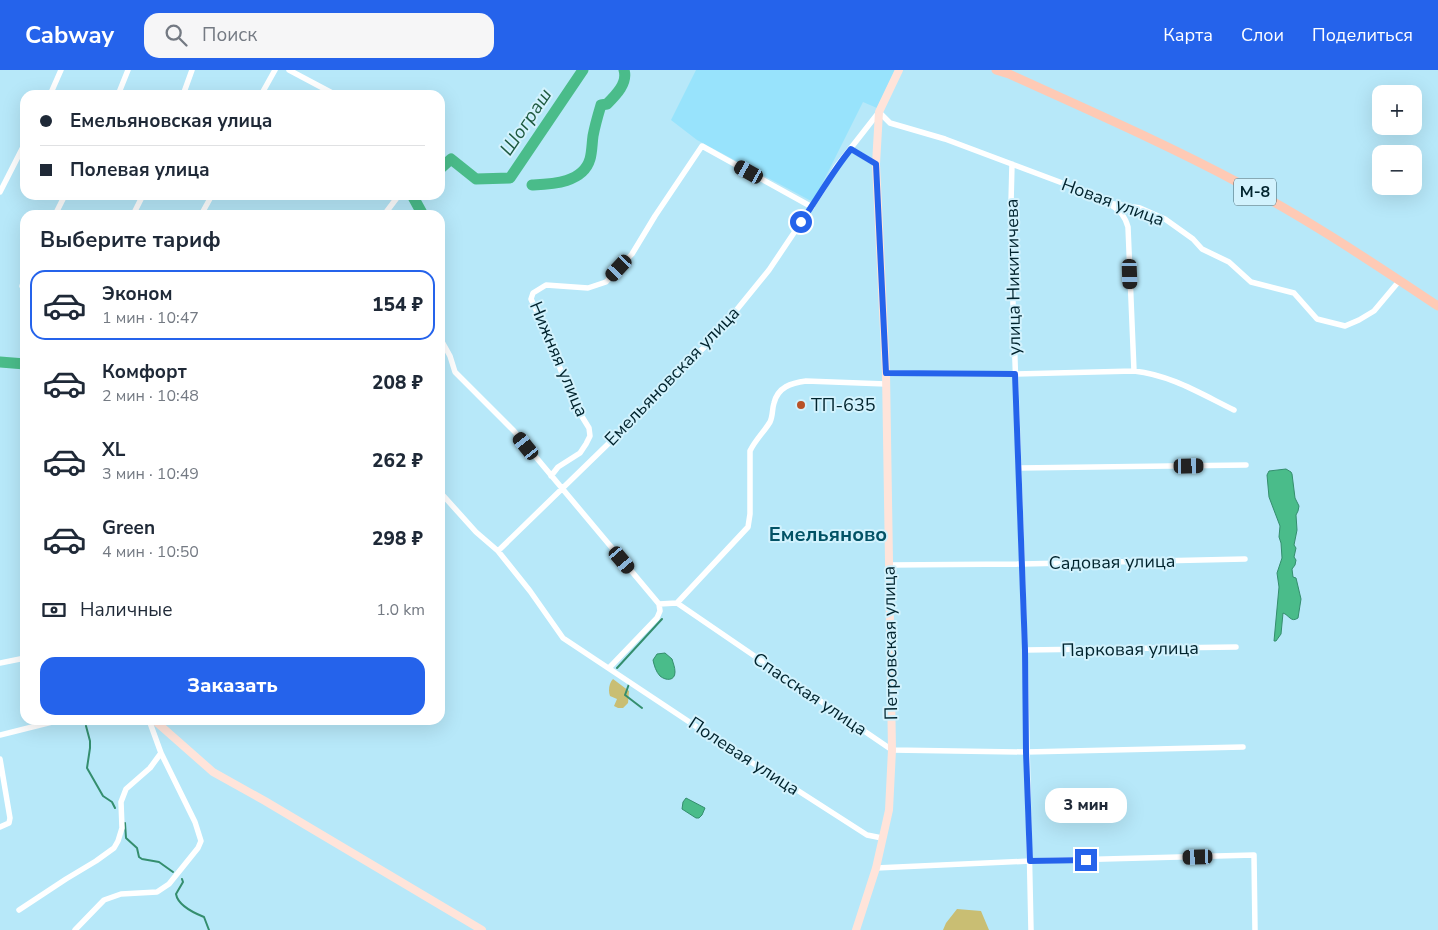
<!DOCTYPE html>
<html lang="ru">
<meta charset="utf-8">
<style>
body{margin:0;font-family:"Nunito Sans",sans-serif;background:#f6f6f7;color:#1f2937;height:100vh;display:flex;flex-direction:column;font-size:19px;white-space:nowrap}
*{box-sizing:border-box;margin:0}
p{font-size:16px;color:#747a83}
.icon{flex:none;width:28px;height:28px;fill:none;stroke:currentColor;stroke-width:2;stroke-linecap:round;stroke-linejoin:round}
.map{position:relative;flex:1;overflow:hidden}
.details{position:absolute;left:20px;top:140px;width:425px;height:515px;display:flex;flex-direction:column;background:#fff;border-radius:15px;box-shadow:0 5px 20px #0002}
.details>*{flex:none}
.hud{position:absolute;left:20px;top:20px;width:425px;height:110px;border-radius:15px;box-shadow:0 5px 20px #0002;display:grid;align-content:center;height:110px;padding:0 20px;background:#fff}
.controls{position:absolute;left:1372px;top:15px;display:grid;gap:10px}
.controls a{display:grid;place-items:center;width:50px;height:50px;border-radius:10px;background:#fff;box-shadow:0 5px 20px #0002;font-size:25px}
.end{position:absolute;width:22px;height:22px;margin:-11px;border:6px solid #2563eb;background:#fff;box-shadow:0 0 0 2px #fff}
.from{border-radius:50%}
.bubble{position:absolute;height:35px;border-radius:15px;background:#fff;box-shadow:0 5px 20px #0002;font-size:16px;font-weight:800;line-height:35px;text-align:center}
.car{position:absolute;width:15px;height:30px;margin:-15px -8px;border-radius:6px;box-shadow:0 0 4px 1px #0007;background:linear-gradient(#222 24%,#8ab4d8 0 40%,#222 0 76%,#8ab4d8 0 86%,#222 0)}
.hud b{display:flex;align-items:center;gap:18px;height:48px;font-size:19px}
.hud b+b{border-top:1px solid #e0e1e3}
.hud i{width:12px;height:12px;background:#1f2937}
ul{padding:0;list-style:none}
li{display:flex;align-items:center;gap:15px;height:70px;margin:0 10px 8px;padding:0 10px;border:2px solid transparent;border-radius:15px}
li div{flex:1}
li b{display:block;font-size:19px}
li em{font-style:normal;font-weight:800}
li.selected{border-color:#2563eb}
li>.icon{width:45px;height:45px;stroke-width:1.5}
h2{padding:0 20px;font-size:22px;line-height:60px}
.pay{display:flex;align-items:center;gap:12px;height:55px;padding:0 20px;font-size:19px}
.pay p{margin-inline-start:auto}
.action{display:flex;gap:10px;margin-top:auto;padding:10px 20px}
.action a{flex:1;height:58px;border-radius:15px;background:#2563eb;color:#fff;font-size:20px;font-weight:800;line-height:58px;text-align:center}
header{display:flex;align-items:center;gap:30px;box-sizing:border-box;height:70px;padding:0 25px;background:#2563eb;color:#fff}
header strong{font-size:24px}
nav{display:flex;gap:28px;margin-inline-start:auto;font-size:18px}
.search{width:350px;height:45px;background:#f6f6f7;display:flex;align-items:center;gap:12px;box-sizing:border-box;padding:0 18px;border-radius:15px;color:#747a83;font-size:19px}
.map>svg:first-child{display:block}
.built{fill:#98e3fc}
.green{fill:#c9be73}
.water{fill:#4abc8a;stroke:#348e6e}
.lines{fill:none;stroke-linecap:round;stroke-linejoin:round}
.stream{stroke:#348e6e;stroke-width:2}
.river{stroke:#4abc8a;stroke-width:11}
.street{stroke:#fff;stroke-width:5.5}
.secondary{stroke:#ffe4da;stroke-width:8}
.primary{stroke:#fecab5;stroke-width:9}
.route{stroke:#2563eb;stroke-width:6}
.poi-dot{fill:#b85227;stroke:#d2f2fd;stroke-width:2}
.labels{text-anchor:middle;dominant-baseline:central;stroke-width:4;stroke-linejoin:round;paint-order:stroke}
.shield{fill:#d2f2fd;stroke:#3f616b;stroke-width:1}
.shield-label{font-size:16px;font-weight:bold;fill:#00232d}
.street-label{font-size:18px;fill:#00232d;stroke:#d2f2fd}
.poi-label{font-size:18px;fill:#00232d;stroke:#d2f2fd;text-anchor:start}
.water-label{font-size:19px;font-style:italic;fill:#1e5a40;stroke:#d2f2fd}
.quarter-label{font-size:20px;font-weight:bold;fill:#025265;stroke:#d2f2fd}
</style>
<header>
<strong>Cabway</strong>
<div class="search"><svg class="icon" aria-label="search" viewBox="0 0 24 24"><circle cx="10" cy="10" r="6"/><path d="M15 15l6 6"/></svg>Поиск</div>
<nav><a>Карта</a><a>Слои</a><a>Поделиться</a></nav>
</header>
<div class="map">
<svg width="1438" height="860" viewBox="0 0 1438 860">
<rect width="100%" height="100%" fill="#b7e8f9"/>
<!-- built -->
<path class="built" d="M696,0H895L877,38L863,32L813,132L697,70L671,50Z"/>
<!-- green -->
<path class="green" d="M613,609L629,621L628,633L623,638H618L614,636L617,629L610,626C608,621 609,613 613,609Z
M957,839L981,841L989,860H943L946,853Z"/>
<!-- water -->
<path class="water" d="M1286,399L1291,402L1292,404L1295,428L1299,436L1298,441L1296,445L1297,460L1294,475L1296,478L1294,487L1296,490L1295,495L1292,499L1293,507L1296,508L1301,529L1298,548C1291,553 1289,545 1283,543L1281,564L1276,571H1274L1279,517L1277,503L1282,488L1281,473L1279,467L1280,456L1269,427L1267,405L1269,401Z
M665,583L672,589C673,593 675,597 675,602C675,611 666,611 660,606C656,602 654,595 653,590L657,584Z
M686,728L705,738L702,745L699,748H696L682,739L683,732Z"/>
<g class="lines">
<!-- stream -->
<path class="stream" d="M617,598L662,549
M629,614L625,625L642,638
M86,656L90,671V678L87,698L103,726L112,732L115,738
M125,753L126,768L137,778L139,787L142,789L159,792L173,802
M182,809L183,812L176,824C178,836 194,843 204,847L209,860"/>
<!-- river -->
<path class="river" d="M440,99L451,89L476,109L510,108L583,0
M532,115C552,114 583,113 590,89C592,82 592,73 593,66C595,55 598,45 601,35L607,34C616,25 628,13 624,0
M412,125L423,145
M0,292L25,294"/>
<!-- street -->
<path class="street" d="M289,0L336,25
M50,25L61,0
M118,25L128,0
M183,25L192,0
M261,25L275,0
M851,79L876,94
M1012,94L1011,133L1013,233L1025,580L1031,860
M0,122L25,73
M1111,135C1120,141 1125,146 1128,157L1134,301
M55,145L65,125
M133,145L143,125
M201,145L212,125
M384,145L399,125
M22,216L25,207
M440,268L450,286L455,302L514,361L659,534L677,533L892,680L1026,682L1243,677
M886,303L1015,304L1134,301C1171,305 1201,324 1234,340
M1019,398L1246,395
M551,406L558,397L580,383L586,374L590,366L589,358L573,332L545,259L531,229L533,223L546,215L588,218L606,212L632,184L655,146L702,76L812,137
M440,422L476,462L498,481L530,521L563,568L733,681L797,720L867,765L882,768
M498,481L644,339L717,264L769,200L824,118L836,97L879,42L890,53L945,69L1089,123L1108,133L1140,138L1165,149L1193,169L1202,179L1229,192L1251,212L1294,223L1317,249L1345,256L1359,250L1374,241L1400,210
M889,495L1022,494L1245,489
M677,533L748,457L750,444V381C755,370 764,362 770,352C773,346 772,339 774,333C778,317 791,313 806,311L886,314
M1025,580L1236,577
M0,593L25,588
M609,598L657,548L660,541L659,534
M0,665L60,650
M0,689L10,748L9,753L0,757
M876,798L1030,791L1254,785L1255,860
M19,840L66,809L96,791L114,778L118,771L122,758L121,732L126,719L150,698L161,683
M75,860L104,830L121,824L157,822L169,814L198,778L201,771L195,752L161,683L149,650"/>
<!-- secondary -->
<path class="secondary" d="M154,650L213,702L265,731L482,860
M856,860L876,798L889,740L892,680L886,303L876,94L879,42L899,0"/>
<!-- primary -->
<path class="primary" d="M996,0L1009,4C1086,39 1164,73 1239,113C1308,149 1373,193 1438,236"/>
</g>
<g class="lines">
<!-- route -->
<path class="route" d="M801,152C818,128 832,102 851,79L876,94L886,303L1015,304L1025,580L1026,682L1030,791L1086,790"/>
</g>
<!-- markers -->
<circle class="poi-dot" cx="801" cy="335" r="5"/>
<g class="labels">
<!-- shield labels -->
<rect class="shield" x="1234" y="108.5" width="42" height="27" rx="4"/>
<g class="shield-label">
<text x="1255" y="122">М-8</text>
</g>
<!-- street labels -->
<g class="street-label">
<text transform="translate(1113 132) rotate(20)">Новая улица</text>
<text transform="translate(1013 207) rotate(-91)">улица Никитичева</text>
<text transform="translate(559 289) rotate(67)">Нижняя улица</text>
<text transform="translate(672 306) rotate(-46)">Емельяновская улица</text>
<text transform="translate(1112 492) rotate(-1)">Садовая улица</text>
<text transform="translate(890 573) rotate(-91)">Петровская улица</text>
<text transform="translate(1130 579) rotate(-1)">Парковая улица</text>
<text transform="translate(810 624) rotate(34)">Спасская улица</text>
<text transform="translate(744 686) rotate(33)">Полевая улица</text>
</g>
<!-- poi labels -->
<g class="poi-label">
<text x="811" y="335">ТП-635</text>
</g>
<!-- water labels -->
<g class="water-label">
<text transform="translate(526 52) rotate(-56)">Шограш</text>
</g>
<!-- quarter labels -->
<g class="quarter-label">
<text x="828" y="464">Емельяново</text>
</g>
</g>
</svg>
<div class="controls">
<a>+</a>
<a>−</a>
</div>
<i class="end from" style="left:801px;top:152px"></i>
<i class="end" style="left:1086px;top:790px"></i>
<div class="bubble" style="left:1045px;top:718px;width:82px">3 мин</div>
<i class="car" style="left:749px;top:102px;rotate:299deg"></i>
<i class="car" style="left:619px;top:198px;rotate:223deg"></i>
<i class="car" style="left:1130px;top:204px;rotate:178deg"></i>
<i class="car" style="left:526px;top:376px;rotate:321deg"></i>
<i class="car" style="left:1189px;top:396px;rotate:89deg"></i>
<i class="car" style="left:622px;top:490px;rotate:140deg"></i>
<i class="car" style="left:1198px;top:787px;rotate:268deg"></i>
<div class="hud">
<b><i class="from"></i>Емельяновская улица</b>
<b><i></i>Полевая улица</b>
</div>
<section class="details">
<h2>Выберите тариф</h2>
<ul>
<li class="selected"><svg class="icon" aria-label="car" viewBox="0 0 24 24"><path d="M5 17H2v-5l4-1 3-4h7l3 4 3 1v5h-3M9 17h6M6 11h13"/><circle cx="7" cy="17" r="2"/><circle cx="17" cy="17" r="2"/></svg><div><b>Эконом</b><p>1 мин · 10:47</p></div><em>154 ₽</em></li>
<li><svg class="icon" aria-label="car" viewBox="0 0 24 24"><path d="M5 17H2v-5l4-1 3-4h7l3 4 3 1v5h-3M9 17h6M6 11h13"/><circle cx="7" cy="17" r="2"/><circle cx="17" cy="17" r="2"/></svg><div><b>Комфорт</b><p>2 мин · 10:48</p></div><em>208 ₽</em></li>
<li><svg class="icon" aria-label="car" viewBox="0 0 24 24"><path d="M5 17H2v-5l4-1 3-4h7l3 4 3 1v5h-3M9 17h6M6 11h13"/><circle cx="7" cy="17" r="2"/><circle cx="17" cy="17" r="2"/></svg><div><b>XL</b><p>3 мин · 10:49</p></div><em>262 ₽</em></li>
<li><svg class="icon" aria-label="car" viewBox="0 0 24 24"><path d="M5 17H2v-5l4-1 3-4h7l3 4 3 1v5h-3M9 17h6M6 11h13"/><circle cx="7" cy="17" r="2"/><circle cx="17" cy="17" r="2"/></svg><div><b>Green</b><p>4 мин · 10:50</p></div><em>298 ₽</em></li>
</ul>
<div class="pay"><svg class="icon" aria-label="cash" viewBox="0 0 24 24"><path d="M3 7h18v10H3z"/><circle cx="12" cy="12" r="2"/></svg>Наличные<p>1.0 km</p></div>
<div class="action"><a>Заказать</a></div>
</section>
</div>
